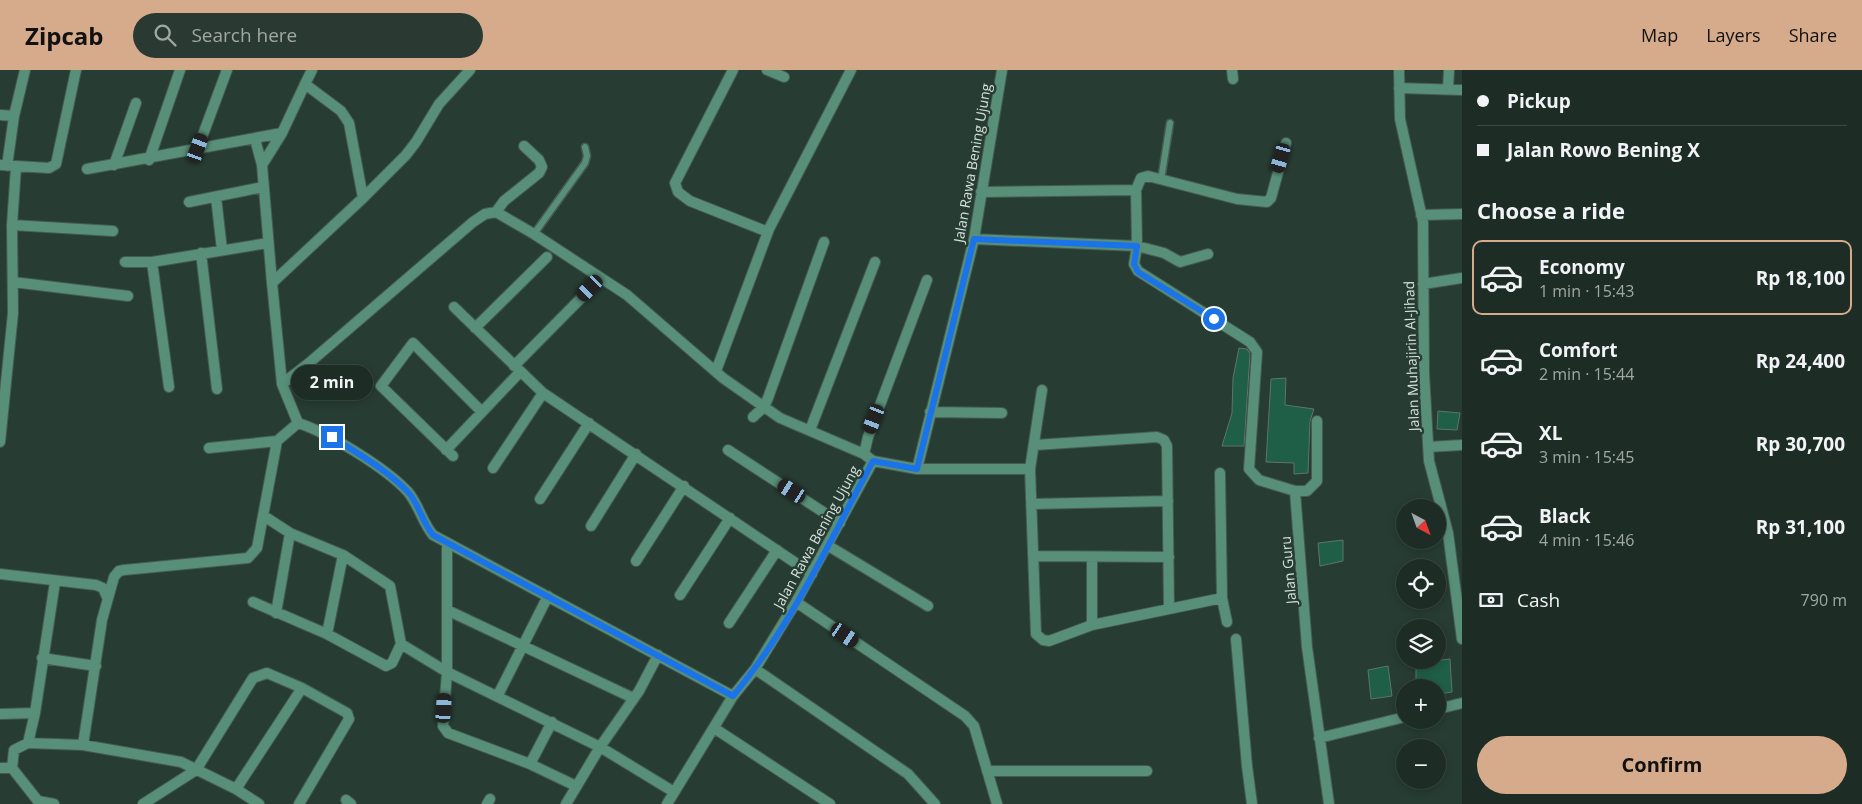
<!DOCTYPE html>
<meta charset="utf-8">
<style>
body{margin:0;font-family:"Open Sans",sans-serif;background:#2a3932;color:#f1f3f6;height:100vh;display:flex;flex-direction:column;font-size:19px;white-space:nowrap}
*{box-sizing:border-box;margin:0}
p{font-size:16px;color:#a0a8a7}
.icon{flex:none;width:28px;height:28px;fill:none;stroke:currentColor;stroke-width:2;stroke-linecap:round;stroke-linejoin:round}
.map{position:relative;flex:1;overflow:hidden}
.sheet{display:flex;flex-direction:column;background:#1d2d26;width:400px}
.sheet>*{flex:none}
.guide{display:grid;align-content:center;height:110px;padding:0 15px;background:#1d2d26}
.needle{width:32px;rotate:139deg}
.buttons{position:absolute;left:1396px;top:429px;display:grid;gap:10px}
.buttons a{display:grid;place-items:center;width:50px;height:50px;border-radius:50%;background:#1d2d26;box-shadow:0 2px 8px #0003,0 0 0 1px #3b4943;font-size:25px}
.end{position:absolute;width:22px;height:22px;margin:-11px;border:6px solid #1a73e8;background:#fff;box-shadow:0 0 0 2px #fff}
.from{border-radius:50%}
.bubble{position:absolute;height:35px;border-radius:18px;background:#1d2d26;box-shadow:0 2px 8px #0003,0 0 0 1px #3b4943;font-size:16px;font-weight:700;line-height:35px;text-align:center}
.car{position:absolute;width:15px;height:30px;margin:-15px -8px;border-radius:6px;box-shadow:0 0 4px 1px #0007;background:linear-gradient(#222 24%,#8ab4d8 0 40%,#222 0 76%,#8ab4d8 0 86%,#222 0)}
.guide b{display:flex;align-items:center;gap:18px;height:48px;font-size:19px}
.guide b+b{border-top:1px solid #3b4943}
.guide i{width:12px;height:12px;background:#f1f3f6}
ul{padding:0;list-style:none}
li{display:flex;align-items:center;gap:15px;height:75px;margin:0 10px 8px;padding:0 5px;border:2px solid transparent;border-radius:10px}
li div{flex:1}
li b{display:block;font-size:19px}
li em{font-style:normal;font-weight:700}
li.current{border-color:#d6ab8b}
li>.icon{width:45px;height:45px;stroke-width:1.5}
h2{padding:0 15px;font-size:22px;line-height:60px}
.pay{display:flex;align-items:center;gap:12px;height:55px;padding:0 15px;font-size:19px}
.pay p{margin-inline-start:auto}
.cta{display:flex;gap:10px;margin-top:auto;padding:10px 15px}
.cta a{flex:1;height:58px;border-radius:30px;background:#d6ab8b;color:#111;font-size:20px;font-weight:700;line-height:58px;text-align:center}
header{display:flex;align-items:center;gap:30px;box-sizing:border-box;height:70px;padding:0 25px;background:#d6ab8b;color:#111}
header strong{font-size:24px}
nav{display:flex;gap:28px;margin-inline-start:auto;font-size:18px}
.search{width:350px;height:45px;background:#2a3932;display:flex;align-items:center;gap:12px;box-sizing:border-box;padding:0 18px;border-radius:28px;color:#a0a8a7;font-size:19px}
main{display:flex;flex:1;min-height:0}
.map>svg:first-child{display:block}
.building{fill:#1f5e47;stroke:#5e756a}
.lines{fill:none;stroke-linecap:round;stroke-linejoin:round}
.lane-casing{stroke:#465a51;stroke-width:9}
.street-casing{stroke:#465a51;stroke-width:12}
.lane{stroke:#588f78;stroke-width:6}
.street{stroke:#588f78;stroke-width:10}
.route{stroke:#1a73e8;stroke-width:6}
.labels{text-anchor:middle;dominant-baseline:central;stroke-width:5;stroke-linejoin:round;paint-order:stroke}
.street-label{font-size:14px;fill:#d5e2dc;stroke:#273c33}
</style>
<header>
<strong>Zipcab</strong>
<div class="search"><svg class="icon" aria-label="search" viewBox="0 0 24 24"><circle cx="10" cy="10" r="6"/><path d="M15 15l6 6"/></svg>Search here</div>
<nav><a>Map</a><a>Layers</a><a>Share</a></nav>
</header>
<main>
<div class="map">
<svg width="1462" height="734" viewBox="0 0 1462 734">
<rect width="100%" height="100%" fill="#273c33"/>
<!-- building -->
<path class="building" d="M1239,278L1247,279L1250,284L1244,376H1222L1232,343L1233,308Z
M1286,308L1285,335L1314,339L1310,351L1308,403L1294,404V393L1266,392L1271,309Z
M1438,341L1460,343L1457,360L1437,359Z
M1343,470V491L1320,496L1318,473Z
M1450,589L1452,622L1438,624V618H1416V593Z
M1388,596L1392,626L1371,629L1368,600Z"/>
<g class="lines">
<defs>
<path id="lane" d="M1161,110L1170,53
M534,164L585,93L587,86L585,77"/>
<path id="street" d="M733,0L675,113L678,122L690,131L768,162
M767,0L784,7
M1232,0L1233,9
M1399,0L1400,49L1423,152L1424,303L1429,391L1448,463L1462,569
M1399,18L1462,20
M1448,19L1449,0
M0,45L14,46L25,0
M255,69L262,95
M1286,73L1271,128L1267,132L1237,129L1148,106L1141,108L1136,120L1137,176L1134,194L1138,201L1250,272L1257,282L1249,399L1259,410L1295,421L1307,577L1329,734
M198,78L227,0
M149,90L180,0
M0,95L49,98L56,94L76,0
M114,95L136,33
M7,96L14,46
M87,99L282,63
M981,122L1136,120
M216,127L222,180
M363,128L406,85L416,72L439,34L470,0
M189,132L263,117
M496,142L504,131L539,103L542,97L539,90L524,76
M1421,145L1462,144
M12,155L113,161
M974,169L1137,176L1164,183L1180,192L1208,184
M201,183L217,319
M125,192H152L268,173
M152,192L169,317
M13,212L128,226
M272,213L262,95L282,63L305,14
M1423,214L1462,208
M454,237L543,323L812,504
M475,258L547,187
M514,296L590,219
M716,301L769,159L851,0
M282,314L309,293L473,152L485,144L496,142L534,164L627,225L723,308L780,348L864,384L873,391
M930,342L1002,343
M753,347L764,337L768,328L824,172
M298,353C329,363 386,398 408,422C419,435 422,452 433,465L733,626
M298,353L282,314L272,213L363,128L349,53L341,41L305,14L312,0
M810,360L875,192
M0,372L13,243L12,155L16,97
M1035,375L1157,367L1164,370L1167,376L1169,539
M1428,377L1462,375
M209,378L277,371L298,353
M446,380L520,302
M728,380L840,453
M864,384L868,367L927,210
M453,386L381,316L413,273L482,342
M493,398L543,323
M917,399H1030L1036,564L1043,570L1049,571L1092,555L1222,528L1227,552
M1030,399L1042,320
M1220,403L1222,528
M1295,421H1307L1317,411V351
M540,429L589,353
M1032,434L1168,431
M267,448L290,463L343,485L390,516L401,574L447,602L600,677L674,722
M591,456L636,384
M447,474V602L443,656L448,663L530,694L576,716
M827,475L928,536
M1034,486L1169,487
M1092,487V555
M636,491L684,416
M0,504L96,515L103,518L107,527
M680,525L730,448
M253,532L327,564L386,596L392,593L401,574
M796,532L965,646L974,656L997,734
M447,540L633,628
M276,543L290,463
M729,553L777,480
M327,564L343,485
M1236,569L1247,696L1252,734
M42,588L96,596
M755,599L908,704L935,734
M498,625L548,526
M1438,639L1462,633
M0,644L35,643
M714,658L830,734
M1319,668L1405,647
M28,673L35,643L55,512
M83,675L102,550L114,507L119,501L124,500L248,488L257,478L277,371
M530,694L552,652
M0,698H12L14,680L28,673L83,675L181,692L236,719L259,734
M12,698L38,731L54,734
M987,701H1147
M236,719L302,618L347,643L349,649L299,734
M346,730L351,734
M143,734L196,700L253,608L267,603L302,618
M487,734L490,729
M566,734L600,677L639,621L658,585
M667,734L733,626L755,599L796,532L873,391L917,399L974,169L1002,0"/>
</defs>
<!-- lane casing -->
<use href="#lane" class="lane-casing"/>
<!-- street casing -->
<use href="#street" class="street-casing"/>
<!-- lane -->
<use href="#lane" class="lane"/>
<!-- street -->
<use href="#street" class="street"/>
</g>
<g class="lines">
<!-- route -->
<path class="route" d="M332,367C357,383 387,400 408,422C419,434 422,452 433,465L733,626C791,557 830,470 873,391L917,399L974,169L1137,176L1134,194L1138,202L1214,249"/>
</g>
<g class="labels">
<!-- street labels -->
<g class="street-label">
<text transform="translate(972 93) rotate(-80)">Jalan Rawa Bening Ujung</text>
<text transform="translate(1411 286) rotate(-92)">Jalan Muhajirin Al-Jihad</text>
<text transform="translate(816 467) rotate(-61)">Jalan Rawa Bening Ujung</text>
<text transform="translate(1288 500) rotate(-95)">Jalan Guru</text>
</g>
</g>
</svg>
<div class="buttons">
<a><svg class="needle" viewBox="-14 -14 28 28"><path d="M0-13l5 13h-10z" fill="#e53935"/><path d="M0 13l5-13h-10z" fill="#a0a8a7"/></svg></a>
<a><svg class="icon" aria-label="locate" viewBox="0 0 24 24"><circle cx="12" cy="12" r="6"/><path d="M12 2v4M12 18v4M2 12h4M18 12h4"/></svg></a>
<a><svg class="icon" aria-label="layers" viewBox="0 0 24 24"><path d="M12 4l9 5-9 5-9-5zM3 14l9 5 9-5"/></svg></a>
<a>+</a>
<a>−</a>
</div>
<i class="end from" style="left:1214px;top:249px"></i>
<i class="end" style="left:332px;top:367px"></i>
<div class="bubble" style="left:291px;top:295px;width:82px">2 min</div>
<i class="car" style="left:198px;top:78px;rotate:20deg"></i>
<i class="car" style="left:1281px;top:88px;rotate:196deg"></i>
<i class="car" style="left:590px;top:218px;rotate:224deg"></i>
<i class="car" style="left:874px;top:349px;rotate:201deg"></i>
<i class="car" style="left:792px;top:421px;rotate:303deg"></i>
<i class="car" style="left:845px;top:565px;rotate:124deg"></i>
<i class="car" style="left:444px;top:638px;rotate:4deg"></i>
</div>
<section class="sheet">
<div class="guide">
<b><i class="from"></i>Pickup</b>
<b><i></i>Jalan Rowo Bening X</b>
</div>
<h2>Choose a ride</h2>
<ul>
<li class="current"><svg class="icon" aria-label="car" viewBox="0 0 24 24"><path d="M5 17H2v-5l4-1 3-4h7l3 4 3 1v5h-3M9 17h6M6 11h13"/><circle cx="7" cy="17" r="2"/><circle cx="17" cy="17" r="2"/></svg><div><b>Economy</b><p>1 min · 15:43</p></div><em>Rp 18,100</em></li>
<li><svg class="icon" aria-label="car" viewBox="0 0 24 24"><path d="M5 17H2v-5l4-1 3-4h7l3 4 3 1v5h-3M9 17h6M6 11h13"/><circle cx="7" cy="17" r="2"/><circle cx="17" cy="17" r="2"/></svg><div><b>Comfort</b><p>2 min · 15:44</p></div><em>Rp 24,400</em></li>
<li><svg class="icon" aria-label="car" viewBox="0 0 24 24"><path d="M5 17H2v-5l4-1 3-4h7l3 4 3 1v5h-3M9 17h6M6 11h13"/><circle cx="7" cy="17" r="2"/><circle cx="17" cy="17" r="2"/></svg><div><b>XL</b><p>3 min · 15:45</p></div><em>Rp 30,700</em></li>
<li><svg class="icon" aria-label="car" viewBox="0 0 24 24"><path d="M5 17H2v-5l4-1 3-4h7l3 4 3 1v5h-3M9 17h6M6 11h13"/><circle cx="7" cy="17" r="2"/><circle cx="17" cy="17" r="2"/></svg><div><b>Black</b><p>4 min · 15:46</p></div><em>Rp 31,100</em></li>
</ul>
<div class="pay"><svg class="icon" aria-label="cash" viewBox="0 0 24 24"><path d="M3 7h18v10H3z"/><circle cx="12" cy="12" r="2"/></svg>Cash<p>790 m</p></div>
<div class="cta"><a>Confirm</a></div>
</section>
</main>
